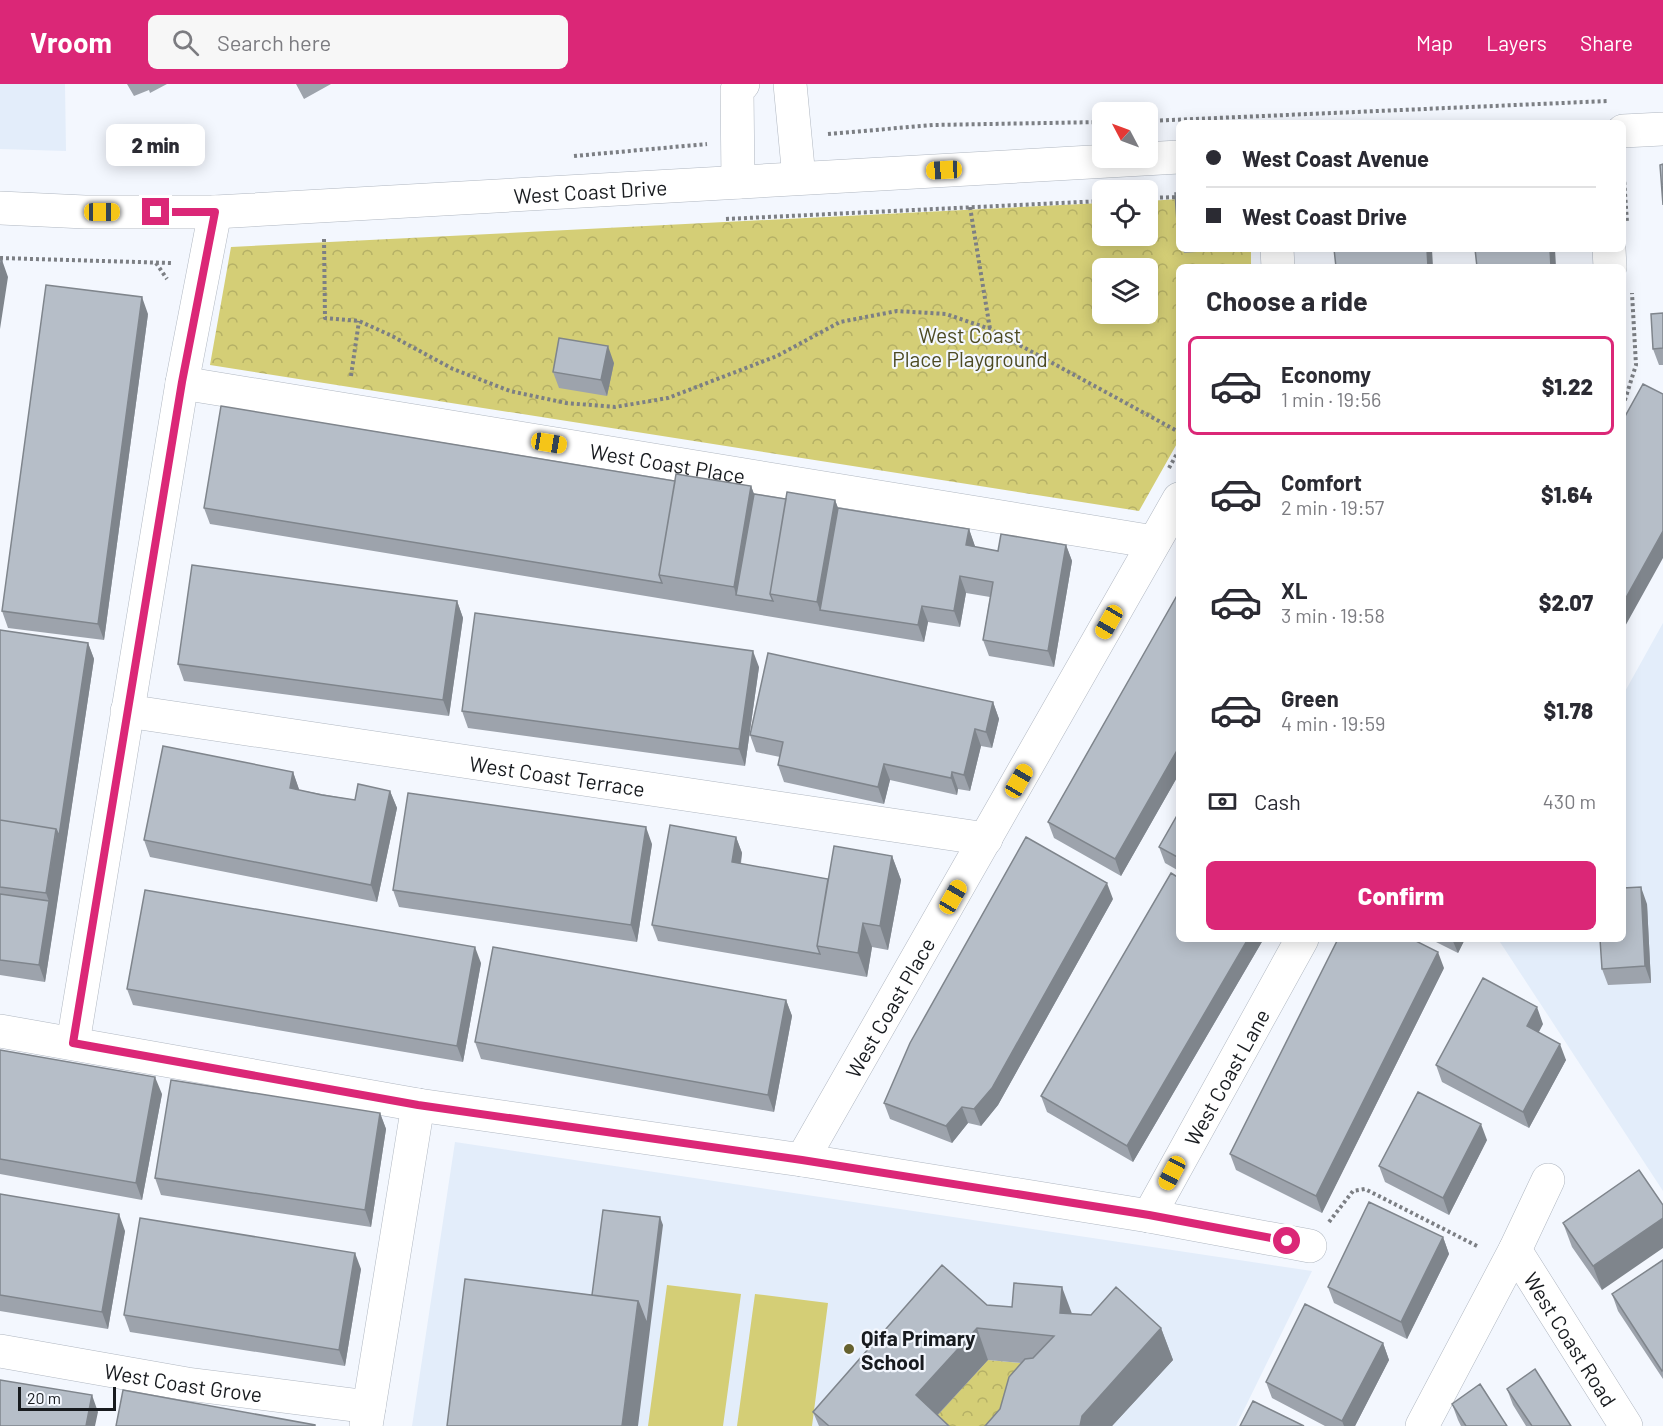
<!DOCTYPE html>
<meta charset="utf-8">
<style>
body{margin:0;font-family:Barlow,sans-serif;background:#f7f7f7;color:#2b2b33;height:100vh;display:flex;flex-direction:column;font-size:22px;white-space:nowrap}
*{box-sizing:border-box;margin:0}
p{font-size:20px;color:#7c7c81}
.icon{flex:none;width:33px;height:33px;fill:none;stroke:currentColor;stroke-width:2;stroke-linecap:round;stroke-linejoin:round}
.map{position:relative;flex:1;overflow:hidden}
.drawer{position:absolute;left:1176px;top:180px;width:450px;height:678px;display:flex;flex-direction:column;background:#fff;border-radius:9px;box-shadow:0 3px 15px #0003}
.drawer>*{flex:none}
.top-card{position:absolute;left:1176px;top:36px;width:450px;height:132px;border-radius:9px;box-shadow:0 3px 15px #0003;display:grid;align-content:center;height:132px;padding:0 30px;background:#fff}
.needle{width:39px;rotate:311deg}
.controls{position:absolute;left:1092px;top:18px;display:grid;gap:12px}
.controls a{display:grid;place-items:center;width:66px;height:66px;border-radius:9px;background:#fff;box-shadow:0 3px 15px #0003;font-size:30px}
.scale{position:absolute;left:18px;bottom:15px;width:98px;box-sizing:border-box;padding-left:6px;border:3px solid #181b1f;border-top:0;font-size:16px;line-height:21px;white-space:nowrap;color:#181b1f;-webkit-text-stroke:4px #f3f7fe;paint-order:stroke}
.end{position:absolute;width:27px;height:27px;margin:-14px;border:8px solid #db2777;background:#fff;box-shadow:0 0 0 3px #fff}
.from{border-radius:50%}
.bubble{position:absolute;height:42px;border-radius:9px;background:#fff;box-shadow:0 3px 15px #0003;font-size:20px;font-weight:800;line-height:42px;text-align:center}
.car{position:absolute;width:18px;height:36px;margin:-18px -9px;border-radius:8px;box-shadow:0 0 4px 2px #0007;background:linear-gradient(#f5c518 24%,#345 0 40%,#f5c518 0 76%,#345 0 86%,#f5c518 0)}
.top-card b{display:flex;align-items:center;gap:21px;height:57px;font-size:22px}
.top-card b+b{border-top:2px solid #e1e1e2}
.top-card i{width:15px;height:15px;background:#2b2b33}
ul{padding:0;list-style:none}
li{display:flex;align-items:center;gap:18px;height:99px;margin:0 12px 9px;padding:0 18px;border:3px solid transparent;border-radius:9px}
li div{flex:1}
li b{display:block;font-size:22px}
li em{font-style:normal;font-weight:800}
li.current{border-color:#db2777}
li>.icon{width:54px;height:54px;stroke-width:1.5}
h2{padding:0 30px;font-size:27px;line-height:72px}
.pay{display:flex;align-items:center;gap:15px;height:66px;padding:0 30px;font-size:22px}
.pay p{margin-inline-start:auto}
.action{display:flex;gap:12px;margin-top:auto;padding:12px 30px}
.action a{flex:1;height:69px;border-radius:9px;background:#db2777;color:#fff;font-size:24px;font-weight:800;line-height:69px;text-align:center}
header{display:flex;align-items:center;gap:36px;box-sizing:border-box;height:84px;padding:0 30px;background:#db2777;color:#fff}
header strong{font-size:28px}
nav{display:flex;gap:33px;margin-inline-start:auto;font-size:21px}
.search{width:420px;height:54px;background:#f7f7f7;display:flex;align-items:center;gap:15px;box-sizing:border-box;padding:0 21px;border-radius:9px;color:#7c7c81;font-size:22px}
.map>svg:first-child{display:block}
.built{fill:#e3edfa}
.green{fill:#d4ce76}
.park{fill:url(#park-crowns);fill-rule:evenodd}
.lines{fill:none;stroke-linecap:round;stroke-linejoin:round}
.minor-casing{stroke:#b0b7c1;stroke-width:34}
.path{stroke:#7c7f84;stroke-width:4;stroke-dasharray:3 3;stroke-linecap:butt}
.minor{stroke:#fff;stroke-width:33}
.wall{fill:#9da3ac}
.shaded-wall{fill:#7f858c}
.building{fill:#b6bec8;stroke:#7f858c;stroke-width:1.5}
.route{stroke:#db2777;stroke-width:8}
.poi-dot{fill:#65612e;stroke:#f3f7fe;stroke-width:2}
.labels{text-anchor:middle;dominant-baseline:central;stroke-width:4.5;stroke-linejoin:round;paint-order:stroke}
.street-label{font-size:21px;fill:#181b1f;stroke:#f3f7fe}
.park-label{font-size:21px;fill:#4c4a22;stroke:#f3f7fe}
.poi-label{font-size:21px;font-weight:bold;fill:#181b1f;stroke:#f3f7fe;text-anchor:start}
</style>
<header>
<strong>Vroom</strong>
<div class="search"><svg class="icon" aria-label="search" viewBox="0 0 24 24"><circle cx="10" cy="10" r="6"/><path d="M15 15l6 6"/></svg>Search here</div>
<nav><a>Map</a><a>Layers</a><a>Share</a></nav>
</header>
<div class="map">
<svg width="1663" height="1342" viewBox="0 0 1663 1342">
<defs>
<pattern id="park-crowns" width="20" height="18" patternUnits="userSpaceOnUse" patternTransform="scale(1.5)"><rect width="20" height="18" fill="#d4ce76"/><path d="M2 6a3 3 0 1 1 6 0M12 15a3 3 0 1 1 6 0" fill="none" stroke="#b5b066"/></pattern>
</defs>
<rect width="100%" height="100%" fill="#f3f7fe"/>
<!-- built -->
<path class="built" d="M0,0H65L66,67L0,65Z
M1663,539V1107L1498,855H1623V611Z
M455,1058L1312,1187L1236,1342H412Z"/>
<!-- green -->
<path class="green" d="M667,1201L741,1210L723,1342H648Z
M755,1210L828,1219L812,1342H737Z"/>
<!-- park -->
<path class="park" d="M1179,115V165H1251V183H1179V356L1139,427L210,281L231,163L1102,119V152H1148V117ZM1102,184H1148V230H1102Z
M988,1276L1065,1283L1016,1342H927Z"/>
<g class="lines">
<defs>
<g id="minor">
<path d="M790,0L799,94"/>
<path d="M1623,47L1663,45"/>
<path d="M738,98L737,6L743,0"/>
<path id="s1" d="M0,124L85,128H215L1179,73"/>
<path d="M1277,165L1278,183"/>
<path d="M1609,165L1610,183"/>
<path id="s2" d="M182,299L1154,458"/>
<path id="s3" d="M127,627L986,755"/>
<path d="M0,947L418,1021L802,1076L1149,1132L1310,1162"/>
<path d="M73,959L182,299L215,128"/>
<path id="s4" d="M802,1076L1179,415"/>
<path id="s5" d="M1149,1132L1302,855"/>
<path id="s6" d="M1515,1166L1626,1342"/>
<path id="s7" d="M0,1267L187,1300L369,1323"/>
<path d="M366,1342L418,1021"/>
<path d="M1422,1342L1515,1166L1548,1096"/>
</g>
</defs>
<!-- minor casing -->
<use href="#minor" class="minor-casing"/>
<!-- path -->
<path class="path" d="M1148,37L1608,17
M828,50L933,41L1102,38
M574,72L707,60
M1623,80L1627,138
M1148,114L1179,113
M970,123L990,245
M726,135L1102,117
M324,155L325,234L359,237L390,251L453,285L510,307L566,319L615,323L668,314L777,272L840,238L897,227L946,230L990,245L1179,348
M0,174L171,179
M156,179L167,195
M351,292L359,237
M1623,322L1636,281L1632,209
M1169,384L1179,366
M1329,1138L1353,1107L1365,1105L1479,1163"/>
<!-- minor -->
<use href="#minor" class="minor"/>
</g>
<!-- wall -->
<path class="wall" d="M127,0H167L150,9L149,6L134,12Z
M296,0H331L304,15Z
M1183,165H1234L1184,169Z
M1663,229V281H1659L1653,265Z
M148,230L104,556L8,544L2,527Z
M614,279L607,312L559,304L553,288Z
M675,397L751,402L754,410L786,415L835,416L838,424L969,445L975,463L998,467L1066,461L1072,477L1054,583L989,572L983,556L990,513L966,509L960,543L928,538L924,558L210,440L204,424Z
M1179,508V690L1121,792L1054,754L1048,738Z
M457,517L463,534L449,632L184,597L178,580Z
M0,546L88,559L94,575L45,898L0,891Z
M759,583L745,682L468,644L462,627Z
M993,618L999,635L992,664L981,662L970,707L958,705L957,711L890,696L884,720L784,698L778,681L780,673L756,668L750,651Z
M293,688L299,706L355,716L390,707L397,724L377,818L150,773L144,756Z
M1179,728V787L1165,779L1159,763Z
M736,753L742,769L741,780L828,795L892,772L901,796L888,866L872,863L867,893L658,857L652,841Z
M652,760L637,858L399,823L393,806Z
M1113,815L998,1021L981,1042L968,1039L952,1059L890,1035L884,1019Z
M1647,820L1651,899L1608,901L1602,885Z
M1430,855H1465L1458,869Z
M1263,856L1133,1078L1047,1028L1041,1012Z
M481,879L463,978L133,921L127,905Z
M1444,884L1322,1129L1236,1086L1230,1070Z
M786,916L792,932L774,1028L481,975L475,958Z
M1543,940L1539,948L1566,976L1529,1044L1442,998L1436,981Z
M0,966L162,1010L142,1116L0,1090Z
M380,1029L386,1045L371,1143L161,1111L155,1094Z
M1487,1056L1449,1131L1385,1098L1379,1082Z
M1639,1086L1602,1206L1572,1163L1563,1139Z
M0,1110L125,1147L108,1245L0,1227Z
M1443,1153L1449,1170L1407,1255L1334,1219L1328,1203Z
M1663,1176V1295L1618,1227L1612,1210Z
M361,1185L345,1282L130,1248L124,1231Z
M987,1221L1072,1230L1161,1244L1173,1276L1112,1342H985L1000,1325L1021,1279L988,1276L938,1331L949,1342H819L813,1328Z
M1383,1259L1389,1276L1355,1342H1325L1272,1314L1266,1298Z
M1507,1305L1571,1342H1526L1513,1321Z
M1452,1320L1507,1342H1461L1458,1336Z"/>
<!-- shaded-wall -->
<path class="shaded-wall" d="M1427,165H1432L1433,183H1428Z
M1550,165H1555L1556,183H1551Z
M2,176L8,193L0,245V188Z
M142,213L148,230L104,556L98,540Z
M608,262L614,279L607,312L601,296Z
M751,402L760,426L736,511L734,503Z
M835,416L844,440L820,526L817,518Z
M969,445L975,462L972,478L966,461Z
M1663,447V474L1623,546V519Z
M1066,461L1072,477L1054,583L1048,567Z
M960,492L966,509L960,543L954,527Z
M457,517L463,534L449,632L443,616Z
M922,522L928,538L924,558L918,541Z
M88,559L94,575L55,834L46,809Z
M753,567L759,583L745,682L739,665Z
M993,618L999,635L992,664L986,648Z
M975,645L981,662L970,707L964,691Z
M1179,663V690L1121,792L1115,775Z
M884,680L890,696L884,720L878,703Z
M293,688L299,705L296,721L290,704Z
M952,688L958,705L957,711L951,694Z
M390,707L397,724L377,818L371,801Z
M646,743L652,760L637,858L631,841Z
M736,753L742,769L738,795L732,778Z
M892,772L901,796L888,866L880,842Z
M1107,799L1113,815L998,1021L981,1042L974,1025Z
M1641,803L1647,820L1651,899L1645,882Z
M49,817L55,834L45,898L39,881Z
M863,839L872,863L867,893L858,869Z
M1248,855H1263V856L1133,1078L1127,1062Z
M1452,855H1465L1458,869Z
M475,863L481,879L463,978L457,962Z
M1438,868L1444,884L1322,1129L1316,1112Z
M786,916L792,932L774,1028L768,1011Z
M1537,923L1543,940L1533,958L1527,942Z
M1560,960L1566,976L1529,1044L1523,1028Z
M155,993L162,1010L142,1116L136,1099Z
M962,1023L968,1039L952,1059L946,1042Z
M380,1029L386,1045L371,1143L365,1126Z
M1481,1040L1487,1056L1449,1131L1443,1114Z
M119,1130L125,1147L108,1245L102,1228Z
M660,1133L663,1141L638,1342H622L638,1217Z
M1663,1134V1164L1602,1206L1593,1182Z
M1443,1153L1449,1170L1407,1255L1401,1238Z
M355,1169L361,1185L345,1282L339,1266Z
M1062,1203L1074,1235L1060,1229Z
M977,1244L988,1276L927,1342L916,1311Z
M1161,1244L1173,1276L1112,1342H1080L1082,1332Z
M1383,1259L1389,1276L1355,1342H1344L1342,1337Z
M92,1311L98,1328L95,1342H86Z"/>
<!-- building -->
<path class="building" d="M1663,80V121L1660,81Z
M1175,109H1179V152H1178Z
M1334,165H1427L1428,183H1336Z
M1475,165H1550L1551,183H1477Z
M0,176H2L0,188Z
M46,201L142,213L98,540L2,527Z
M1663,229V264L1653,265L1651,230Z
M559,254L608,262L601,296L553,288Z
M1643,300L1663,310V447L1623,519V336Z
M221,322L675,397L659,491L662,499L204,424Z
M676,390L751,402L734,503L659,491Z
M787,408L835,416L817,518L770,510Z
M754,410L786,415L770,510L773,517L736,511Z
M838,424L969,445L966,461L998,467L1001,450L1066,461L1048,567L983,556L993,498L960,492L954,527L922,522L918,541L820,526Z
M192,481L457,517L443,616L178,580Z
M1179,508V663L1115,775L1048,738Z
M475,529L753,567L739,665L462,627Z
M0,546L88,559L59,752L56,745L0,736Z
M768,569L993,618L986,648L975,645L964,691L952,688L951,694L884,680L878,703L778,681L783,658L750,651Z
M163,662L293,688L290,704L322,711L355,716L358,700L390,707L371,801L144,756Z
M408,709L646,743L631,841L393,806Z
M1179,728V774L1159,763Z
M0,736L56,745L46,809L0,803Z
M670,741L736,753L732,778L828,795L817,862L820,870L652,841Z
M1026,753L1107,799L992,1004L974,1025L962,1023L946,1042L884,1019L910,959Z
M834,762L892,772L880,842L863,839L858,869L817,862Z
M1171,789L1179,794V855H1248L1127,1062L1041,1012Z
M1641,803L1645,882L1602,885L1600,855H1623V804Z
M145,806L475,863L457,962L127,905Z
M0,810L49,817L39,881L0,876Z
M1338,855H1412L1438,868L1316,1112L1230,1070Z
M493,863L786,916L768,1011L475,958Z
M1483,894L1537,923L1527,942L1560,960L1523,1028L1436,981Z
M0,966L155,993L136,1099L0,1075Z
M171,996L380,1029L365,1126L155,1094Z
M1418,1008L1481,1040L1443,1114L1379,1082Z
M1639,1086L1663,1121V1134L1593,1182L1563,1139Z
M0,1110L119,1130L102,1228L0,1211Z
M1369,1118L1443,1153L1401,1238L1328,1203Z
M603,1126L660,1133L647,1240L638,1217L592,1211Z
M140,1134L355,1169L339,1266L124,1231Z
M1663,1176V1286L1662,1287L1612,1210Z
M942,1181L987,1221L1012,1223L1014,1199L1062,1203L1060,1229L1091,1231L1116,1203L1161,1244L1082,1332L1080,1342H985L1000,1325L1009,1293L1025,1275L1033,1274L1054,1252L977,1244L916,1311L949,1342H829L813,1328Z
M465,1195L638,1217L622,1342H447Z
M1305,1220L1383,1259L1342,1337L1266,1298Z
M1535,1285L1571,1342H1532L1507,1305Z
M0,1296L92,1311L86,1342H0Z
M1480,1300L1507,1342H1466L1452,1320Z
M123,1306L315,1341V1342H116Z
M1253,1317L1304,1342H1240Z"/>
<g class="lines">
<!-- route -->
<path class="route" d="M156,128H215L182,298L73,959L418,1021L802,1076L1149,1131L1287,1157"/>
</g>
<!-- markers -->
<circle class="poi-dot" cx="849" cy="1265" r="6"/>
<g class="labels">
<!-- street labels -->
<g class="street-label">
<text stroke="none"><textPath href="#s1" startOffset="591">West Coast Drive</textPath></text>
<text stroke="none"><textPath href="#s2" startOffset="492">West Coast Place</textPath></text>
<text stroke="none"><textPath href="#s3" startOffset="435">West Coast Terrace</textPath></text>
<text stroke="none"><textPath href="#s4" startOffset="176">West Coast Place</textPath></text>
<text stroke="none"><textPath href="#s5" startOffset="159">West Coast Lane</textPath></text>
<text stroke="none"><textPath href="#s6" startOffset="105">West Coast Road</textPath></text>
<text stroke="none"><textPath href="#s7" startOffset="186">West Coast Grove</textPath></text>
</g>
<!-- park labels -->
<g class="park-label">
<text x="970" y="250">West Coast<tspan x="970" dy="24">Place Playground</tspan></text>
</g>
<!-- poi labels -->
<g class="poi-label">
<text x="861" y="1253">Qifa Primary<tspan x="861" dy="24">School</tspan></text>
</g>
</g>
</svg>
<div class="controls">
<a><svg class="needle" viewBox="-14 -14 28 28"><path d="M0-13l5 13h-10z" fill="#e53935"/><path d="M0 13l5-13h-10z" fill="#7c7c81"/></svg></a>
<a><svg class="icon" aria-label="locate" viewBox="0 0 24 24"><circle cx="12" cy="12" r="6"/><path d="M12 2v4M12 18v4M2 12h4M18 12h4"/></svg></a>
<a><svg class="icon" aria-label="layers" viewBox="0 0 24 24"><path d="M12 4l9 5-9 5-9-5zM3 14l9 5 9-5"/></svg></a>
</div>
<div class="scale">20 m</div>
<i class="end from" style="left:1287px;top:1157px"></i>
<i class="end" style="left:156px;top:128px"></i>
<div class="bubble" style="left:106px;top:40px;width:99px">2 min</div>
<i class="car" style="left:944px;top:86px;rotate:267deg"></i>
<i class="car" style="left:102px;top:128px;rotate:90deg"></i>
<i class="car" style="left:549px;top:359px;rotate:99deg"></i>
<i class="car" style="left:1109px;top:538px;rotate:210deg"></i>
<i class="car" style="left:1019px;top:697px;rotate:30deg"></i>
<i class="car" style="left:953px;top:813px;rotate:30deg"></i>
<i class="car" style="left:1172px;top:1089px;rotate:208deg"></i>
<div class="top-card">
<b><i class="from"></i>West Coast Avenue</b>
<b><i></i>West Coast Drive</b>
</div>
<section class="drawer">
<h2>Choose a ride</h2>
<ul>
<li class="current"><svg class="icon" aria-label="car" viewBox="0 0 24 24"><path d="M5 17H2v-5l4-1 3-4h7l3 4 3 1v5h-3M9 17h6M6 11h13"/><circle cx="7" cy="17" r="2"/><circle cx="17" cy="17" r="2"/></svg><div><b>Economy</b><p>1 min · 19:56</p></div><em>$1.22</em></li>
<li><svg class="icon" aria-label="car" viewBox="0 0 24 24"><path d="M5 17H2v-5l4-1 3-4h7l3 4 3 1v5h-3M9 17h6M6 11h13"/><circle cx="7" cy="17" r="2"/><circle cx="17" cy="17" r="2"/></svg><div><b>Comfort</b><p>2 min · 19:57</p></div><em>$1.64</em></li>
<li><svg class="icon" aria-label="car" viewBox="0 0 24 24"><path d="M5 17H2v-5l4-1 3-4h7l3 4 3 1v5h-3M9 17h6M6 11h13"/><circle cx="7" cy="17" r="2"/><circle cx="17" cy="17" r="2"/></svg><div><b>XL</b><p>3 min · 19:58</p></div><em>$2.07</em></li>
<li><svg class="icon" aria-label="car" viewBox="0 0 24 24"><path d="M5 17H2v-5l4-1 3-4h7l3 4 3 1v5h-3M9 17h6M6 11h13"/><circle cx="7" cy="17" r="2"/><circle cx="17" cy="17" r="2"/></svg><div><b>Green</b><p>4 min · 19:59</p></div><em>$1.78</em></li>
</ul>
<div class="pay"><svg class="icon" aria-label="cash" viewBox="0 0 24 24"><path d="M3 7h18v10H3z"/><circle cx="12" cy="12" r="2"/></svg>Cash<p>430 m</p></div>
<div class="action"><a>Confirm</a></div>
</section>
</div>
